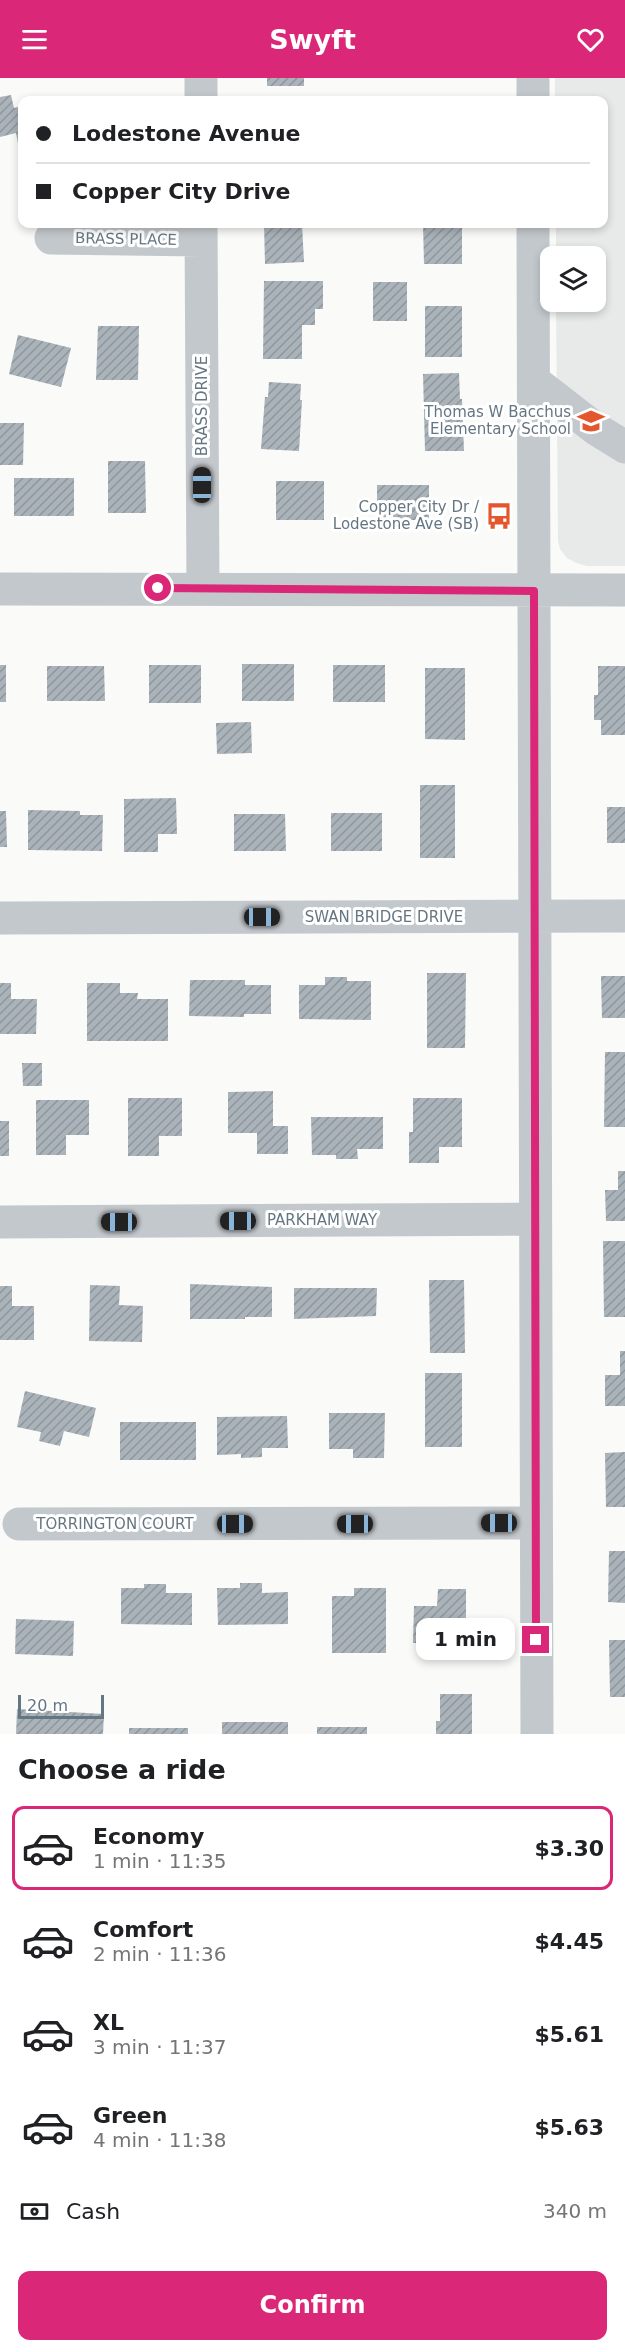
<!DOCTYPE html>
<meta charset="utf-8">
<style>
body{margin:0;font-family:"DejaVu Sans",sans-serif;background:#f6f6f6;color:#202124;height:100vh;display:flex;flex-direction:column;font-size:22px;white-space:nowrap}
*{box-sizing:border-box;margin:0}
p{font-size:20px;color:#757577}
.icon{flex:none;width:33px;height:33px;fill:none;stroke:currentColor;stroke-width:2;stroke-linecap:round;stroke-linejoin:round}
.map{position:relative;height:1656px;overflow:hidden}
.details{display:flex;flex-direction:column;background:#fff;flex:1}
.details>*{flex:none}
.top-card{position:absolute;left:18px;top:18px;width:590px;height:132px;border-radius:12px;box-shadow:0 3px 9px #0003;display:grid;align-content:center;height:132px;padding:0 18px;background:#fff}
.tools{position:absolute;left:540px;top:168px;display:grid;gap:12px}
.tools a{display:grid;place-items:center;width:66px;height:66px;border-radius:12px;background:#fff;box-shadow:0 3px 9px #0003;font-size:30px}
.scale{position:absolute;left:18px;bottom:15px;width:86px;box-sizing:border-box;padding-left:6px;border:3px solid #657683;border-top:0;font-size:16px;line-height:21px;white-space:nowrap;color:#657683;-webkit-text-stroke:4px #fff;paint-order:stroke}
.end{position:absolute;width:27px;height:27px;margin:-14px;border:8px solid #db2777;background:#fff;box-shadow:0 0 0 3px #fff}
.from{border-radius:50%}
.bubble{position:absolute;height:42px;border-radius:12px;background:#fff;box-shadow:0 3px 9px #0003;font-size:20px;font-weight:700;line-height:42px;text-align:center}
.car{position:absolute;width:18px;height:36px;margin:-18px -9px;border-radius:8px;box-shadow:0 0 4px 2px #0007;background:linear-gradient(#222 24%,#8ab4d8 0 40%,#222 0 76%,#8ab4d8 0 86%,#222 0)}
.top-card b{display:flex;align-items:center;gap:21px;height:57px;font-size:22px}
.top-card b+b{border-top:2px solid #e0e0e0}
.top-card i{width:15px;height:15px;background:#202124}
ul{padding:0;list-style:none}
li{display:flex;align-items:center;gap:18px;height:84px;margin:0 12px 9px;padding:0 6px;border:3px solid transparent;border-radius:12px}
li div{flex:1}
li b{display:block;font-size:22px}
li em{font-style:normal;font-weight:700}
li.current{border-color:#db2777}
li>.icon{width:54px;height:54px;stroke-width:1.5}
h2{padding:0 18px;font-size:27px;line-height:72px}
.pay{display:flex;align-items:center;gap:15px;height:66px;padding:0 18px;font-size:22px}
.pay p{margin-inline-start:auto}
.cta{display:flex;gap:12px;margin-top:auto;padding:12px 18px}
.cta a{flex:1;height:69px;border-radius:12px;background:#db2777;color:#fff;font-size:24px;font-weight:700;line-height:69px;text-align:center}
header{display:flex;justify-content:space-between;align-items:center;height:78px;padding:0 18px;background:#db2777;color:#fff;font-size:27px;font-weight:700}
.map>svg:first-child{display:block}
.built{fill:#e8e9e9}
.building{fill:url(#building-hatch)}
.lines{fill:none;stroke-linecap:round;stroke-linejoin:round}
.minor{stroke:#c3c8cc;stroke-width:33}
.route{stroke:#db2777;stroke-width:8}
.labels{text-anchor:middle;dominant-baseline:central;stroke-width:6;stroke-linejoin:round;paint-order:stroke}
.street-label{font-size:15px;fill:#657683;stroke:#fff}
.poi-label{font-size:15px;fill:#657683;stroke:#fff;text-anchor:end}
</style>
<header><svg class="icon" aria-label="menu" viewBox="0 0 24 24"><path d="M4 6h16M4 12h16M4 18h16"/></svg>Swyft<svg class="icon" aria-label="heart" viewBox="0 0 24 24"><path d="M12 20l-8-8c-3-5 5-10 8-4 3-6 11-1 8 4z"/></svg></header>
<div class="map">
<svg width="625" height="1656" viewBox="0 0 625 1656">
<defs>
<pattern id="building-hatch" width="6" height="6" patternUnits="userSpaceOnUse" patternTransform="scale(1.5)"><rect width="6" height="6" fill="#aab3b9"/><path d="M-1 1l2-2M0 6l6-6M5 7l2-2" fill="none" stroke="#8e969c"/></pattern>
</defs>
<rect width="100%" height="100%" fill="#fafaf8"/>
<!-- built -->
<path class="built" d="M555,0H625V488H587L576,485L567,480L560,471L558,463L556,224H596V178H556V146H603V22H555Z"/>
<!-- building -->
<path class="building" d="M267,0H304V8H267Z
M11,17L14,30L22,28V69L19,70L16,55L0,59V19Z
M264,146H302L304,184L265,186Z
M423,146H462V186H424Z
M264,203H323V231H315V247H302V281H263Z
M373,204H407V243H373Z
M425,228H462V279H425Z
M98,248H139L138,302H96Z
M18,257L71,270L61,309L9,296Z
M459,295L460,321H462L464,373H425L423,296Z
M269,304L301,306L300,322H302L299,373L261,371L265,319H268Z
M0,345H24L23,387H0Z
M108,383H145L146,435H108Z
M14,400H74V438H14Z
M276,403H324V442H276Z
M377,407H429V442H377Z
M242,586H294V623H242Z
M0,587H6V624H0Z
M149,587H201V625H149Z
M333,587H385V624H333Z
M47,588H104L105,623H47Z
M598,588H625V657H601V642H594V617H598Z
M425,590H465V662L425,661Z
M251,644L252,675L217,676L216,645Z
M420,707H455V780H420Z
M176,720L177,756H158V774H124V721Z
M607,729H625V765H607Z
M28,732L80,733V737H103L102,773L28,772Z
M0,733H6L7,769H0Z
M331,735H382V773H331Z
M234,736H285L286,773H234Z
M427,895H466L465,970H427Z
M601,898H625V940H602Z
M325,899H347V903H371V942L299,941V907H325Z
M190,902H245V907H271V936H244V939L189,938Z
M0,905H11V921H37L36,956H0Z
M87,905H120V915H138L137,921H168V963H87Z
M605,974H625V1049H604Z
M22,985H42V1008H23Z
M273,1013V1048H288V1076H257V1055H228V1014Z
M128,1020H182V1058H159V1078H128Z
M413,1020H462V1069H439V1085H409V1054H413Z
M36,1022H89V1057H66V1077H36Z
M311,1039H383V1071H357L358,1081H336V1077H312Z
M0,1043H9V1078H0Z
M618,1093H625V1143H606L605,1112H618Z
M603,1163H625V1239H604Z
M429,1202H464L465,1275H430Z
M190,1206L272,1209V1239H245V1241H190Z
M90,1207L120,1208L119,1227L143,1228L142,1264L89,1263Z
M0,1208H12V1228H34V1262H0Z
M294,1210H377L376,1238L294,1241Z
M620,1273H625V1328H605V1297H620Z
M425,1295H462V1369H425Z
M25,1313L96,1330L89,1359L64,1353L60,1368L39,1363L41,1354L17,1349Z
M329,1335H385L384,1380H353V1371H329Z
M287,1338L288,1370H262V1379L241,1380V1376L217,1377V1339Z
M120,1344H196V1382H120Z
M625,1374V1429H606L605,1375Z
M609,1473H625V1525L608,1524Z
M240,1505H262V1515L288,1514V1546L218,1547L217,1510H240Z
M144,1506H166V1515H192V1547L121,1546V1510H144Z
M354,1510H386V1575H332V1518H354Z
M438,1511H466V1565H413L414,1528H437Z
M16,1541L74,1543L73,1578L15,1576Z
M609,1562H625V1619H610Z
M440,1616H472V1656H436V1643H440Z
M17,1631L104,1636L103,1656H16Z
M222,1644H288V1656H222Z
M317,1649H367V1656H317Z
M129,1650H188V1656H129Z"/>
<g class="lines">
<!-- minor -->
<path class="minor" d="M201,0V22
M533,0V22
M201,146L203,510
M533,146L537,1656
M51,160L201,162
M534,303L596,351L625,369
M0,511L625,512
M0,840L625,838
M0,1144L535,1141
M19,1446L536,1445"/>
</g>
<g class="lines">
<!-- route -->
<path class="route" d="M158,510L534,513L536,1562"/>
</g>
<!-- icons -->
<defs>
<symbol id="school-bare" viewBox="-9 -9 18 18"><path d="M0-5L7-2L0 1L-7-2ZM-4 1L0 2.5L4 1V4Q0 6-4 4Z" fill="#e4572e" stroke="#fff" stroke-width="2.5" paint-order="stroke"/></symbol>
<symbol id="bus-bare" viewBox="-9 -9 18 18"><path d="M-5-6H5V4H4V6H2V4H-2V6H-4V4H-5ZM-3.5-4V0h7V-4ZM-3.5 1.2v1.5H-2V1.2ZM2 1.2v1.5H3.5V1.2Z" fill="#e4572e" stroke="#fff" stroke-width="2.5" paint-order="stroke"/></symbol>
</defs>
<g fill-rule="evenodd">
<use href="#school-bare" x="572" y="324" width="38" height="38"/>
<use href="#bus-bare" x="480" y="419" width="38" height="38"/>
</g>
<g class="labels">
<!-- street labels -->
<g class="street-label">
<text transform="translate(126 161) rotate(1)">BRASS PLACE</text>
<text transform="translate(202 328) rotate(-90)">BRASS DRIVE</text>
<text x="384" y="839">SWAN BRIDGE DRIVE</text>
<text x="322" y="1142">PARKHAM WAY</text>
<text x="115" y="1446">TORRINGTON COURT</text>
</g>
<!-- poi labels -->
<g class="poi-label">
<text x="571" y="334">Thomas W Bacchus<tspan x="571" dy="17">Elementary School</tspan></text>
<text x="479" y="429">Copper City Dr /<tspan x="479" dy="17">Lodestone Ave (SB)</tspan></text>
</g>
</g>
</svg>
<div class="tools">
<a><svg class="icon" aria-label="layers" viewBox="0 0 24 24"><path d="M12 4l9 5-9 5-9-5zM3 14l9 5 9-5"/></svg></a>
</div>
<div class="scale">20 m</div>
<i class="end from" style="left:158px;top:510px"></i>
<i class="end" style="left:536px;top:1562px"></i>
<div class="bubble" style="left:416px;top:1540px;width:99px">1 min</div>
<i class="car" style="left:202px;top:407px;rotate:0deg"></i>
<i class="car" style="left:262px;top:839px;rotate:90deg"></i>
<i class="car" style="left:238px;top:1143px;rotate:270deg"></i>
<i class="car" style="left:119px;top:1144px;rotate:270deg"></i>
<i class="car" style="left:499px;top:1445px;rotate:270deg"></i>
<i class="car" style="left:235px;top:1446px;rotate:90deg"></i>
<i class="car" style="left:355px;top:1446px;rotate:270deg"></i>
<div class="top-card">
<b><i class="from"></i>Lodestone Avenue</b>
<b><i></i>Copper City Drive</b>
</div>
</div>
<section class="details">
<h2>Choose a ride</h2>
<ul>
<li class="current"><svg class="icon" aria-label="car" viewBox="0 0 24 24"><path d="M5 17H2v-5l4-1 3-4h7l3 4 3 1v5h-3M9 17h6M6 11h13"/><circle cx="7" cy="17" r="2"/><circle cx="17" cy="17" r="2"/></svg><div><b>Economy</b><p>1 min · 11:35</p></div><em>$3.30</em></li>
<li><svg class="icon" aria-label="car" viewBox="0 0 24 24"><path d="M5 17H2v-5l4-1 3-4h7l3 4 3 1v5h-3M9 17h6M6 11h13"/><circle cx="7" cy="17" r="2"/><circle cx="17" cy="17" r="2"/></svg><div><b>Comfort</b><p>2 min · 11:36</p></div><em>$4.45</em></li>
<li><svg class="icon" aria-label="car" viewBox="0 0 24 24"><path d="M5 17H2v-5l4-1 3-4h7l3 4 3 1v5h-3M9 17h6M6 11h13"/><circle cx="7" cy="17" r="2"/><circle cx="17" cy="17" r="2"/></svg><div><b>XL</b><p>3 min · 11:37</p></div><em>$5.61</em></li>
<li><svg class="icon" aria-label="car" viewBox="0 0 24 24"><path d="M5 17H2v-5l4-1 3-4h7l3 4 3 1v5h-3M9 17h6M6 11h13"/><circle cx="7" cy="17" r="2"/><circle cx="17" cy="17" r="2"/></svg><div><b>Green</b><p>4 min · 11:38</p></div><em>$5.63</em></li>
</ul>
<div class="pay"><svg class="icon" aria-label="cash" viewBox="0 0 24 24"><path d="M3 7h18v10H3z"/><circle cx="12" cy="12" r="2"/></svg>Cash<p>340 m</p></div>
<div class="cta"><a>Confirm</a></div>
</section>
